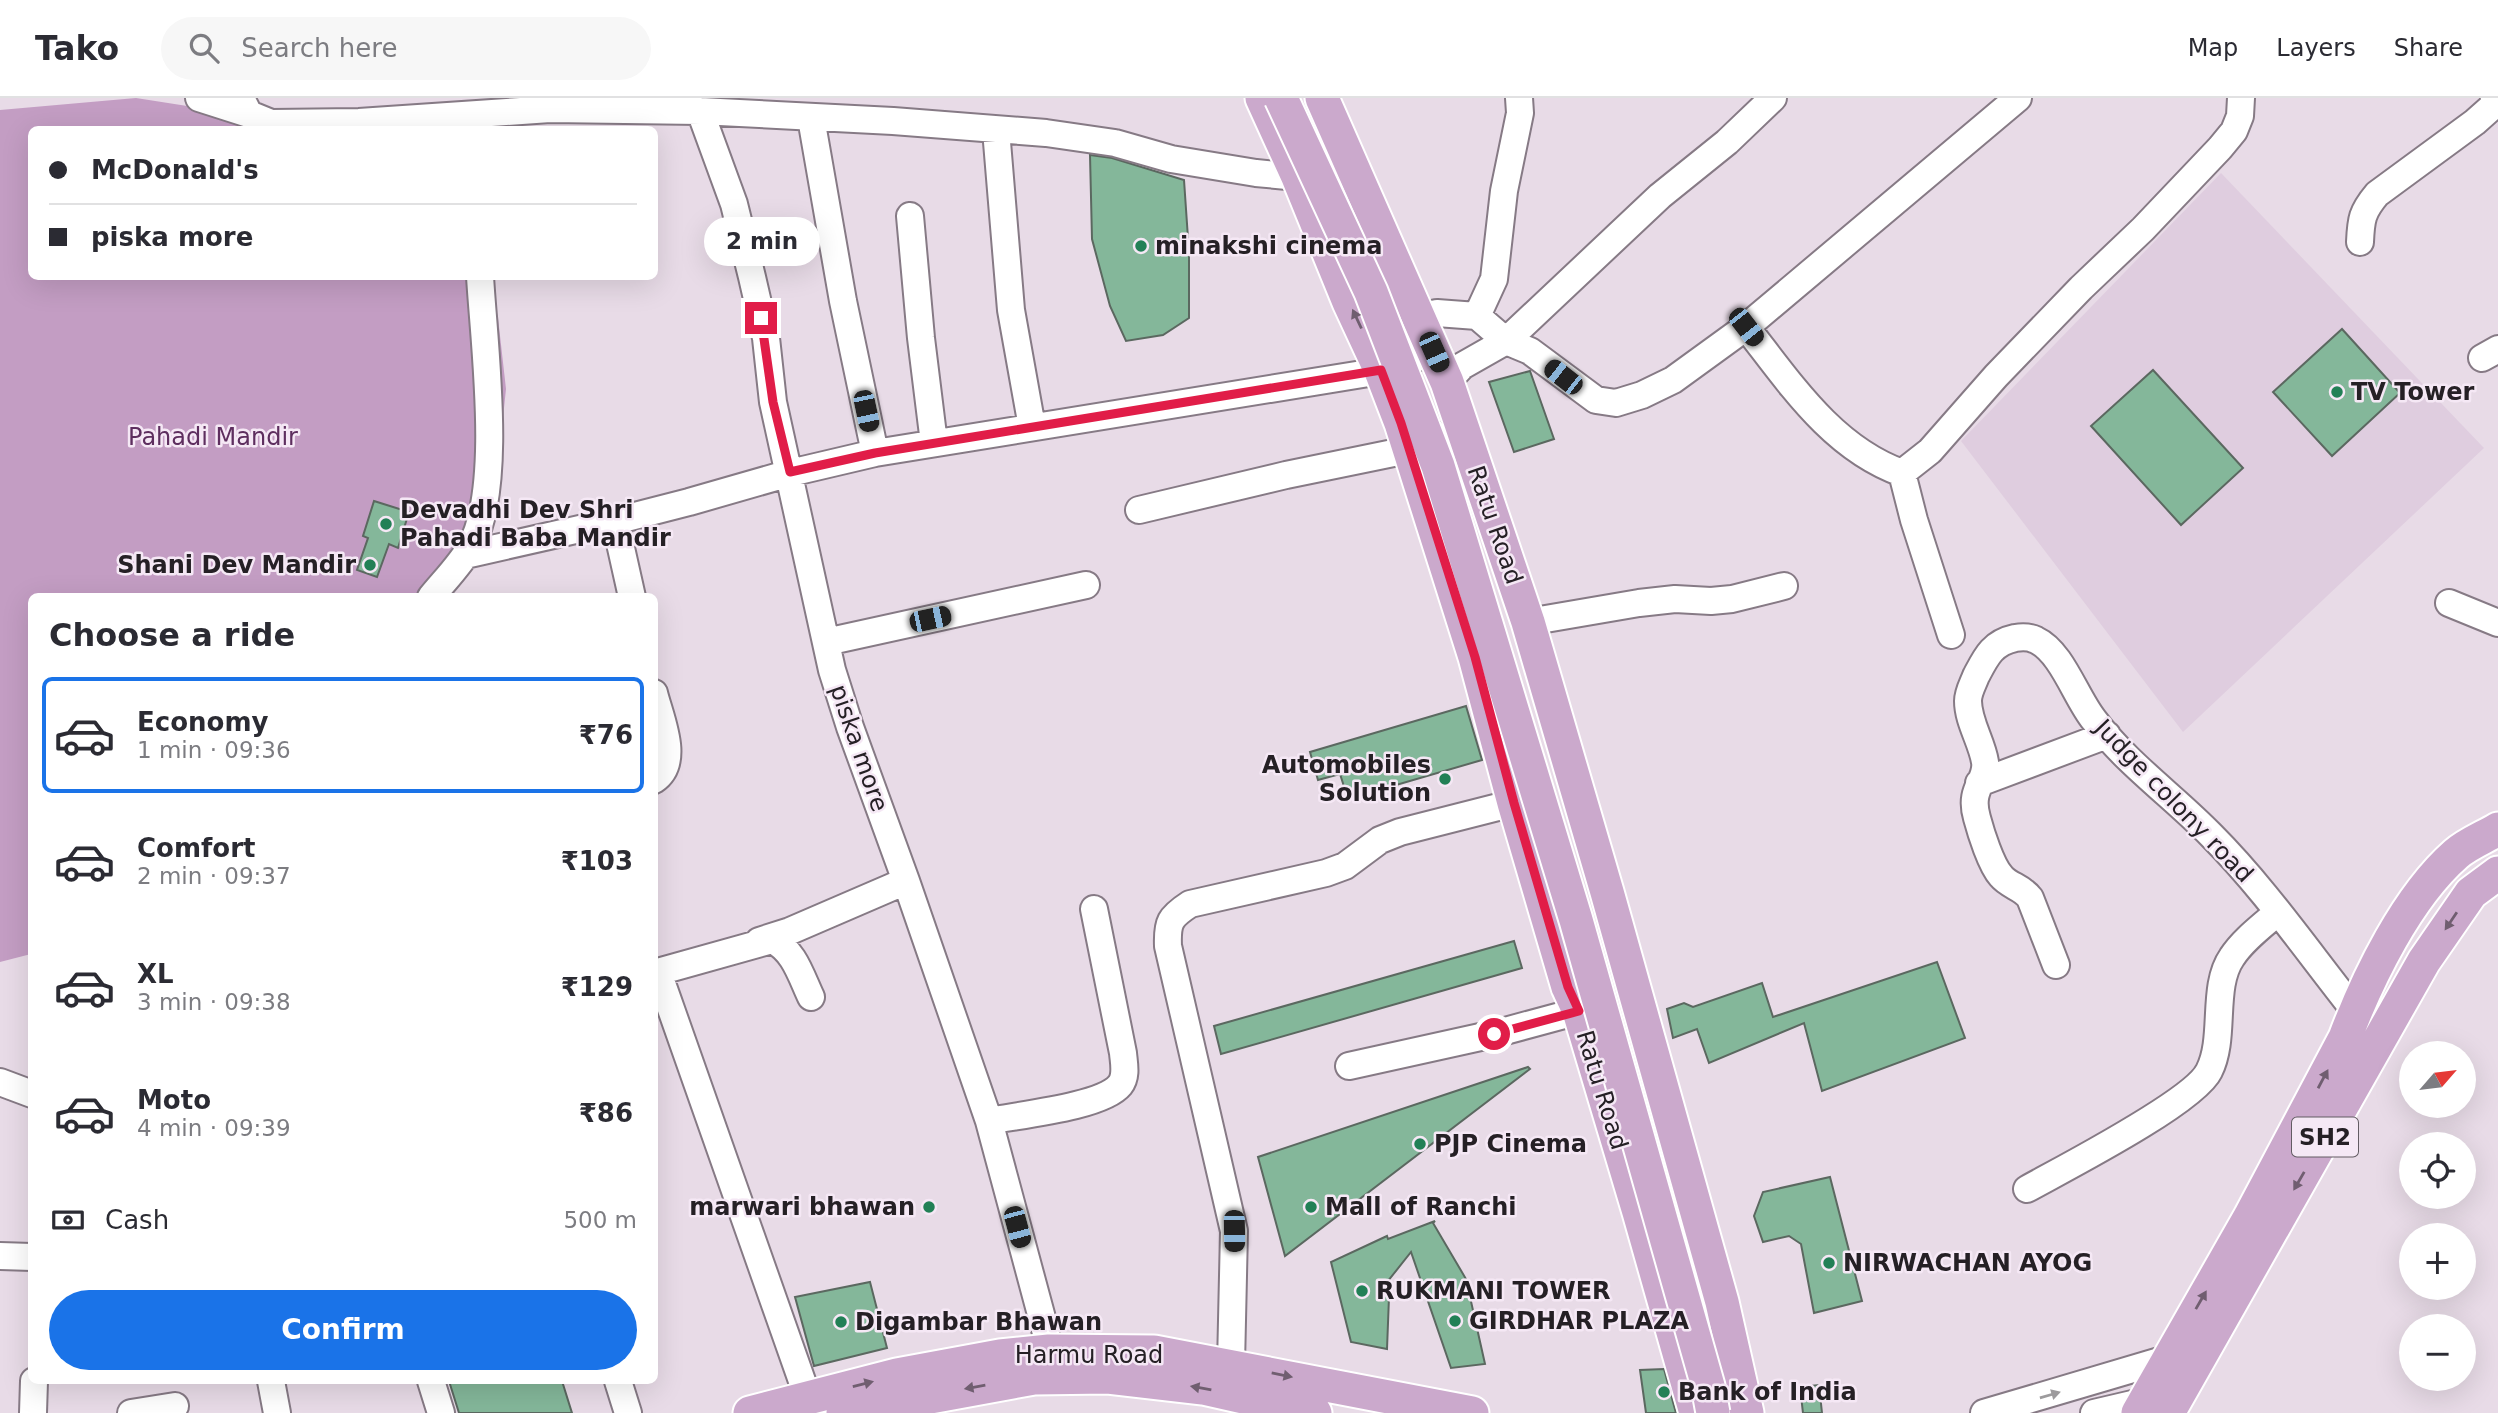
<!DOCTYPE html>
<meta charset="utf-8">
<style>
body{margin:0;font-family:"DejaVu Sans",sans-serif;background:#f7f7f7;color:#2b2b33;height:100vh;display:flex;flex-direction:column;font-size:26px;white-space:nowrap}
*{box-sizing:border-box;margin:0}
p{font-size:23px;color:#7c7c81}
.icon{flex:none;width:38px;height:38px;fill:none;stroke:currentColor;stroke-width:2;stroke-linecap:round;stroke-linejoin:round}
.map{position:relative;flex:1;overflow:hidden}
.side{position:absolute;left:28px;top:495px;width:630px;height:791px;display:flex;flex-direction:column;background:#fff;border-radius:10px;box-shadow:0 7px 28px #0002}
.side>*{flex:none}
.top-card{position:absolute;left:28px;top:28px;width:630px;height:154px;border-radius:10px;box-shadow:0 7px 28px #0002;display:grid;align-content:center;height:154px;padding:0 21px;background:#fff}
.needle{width:46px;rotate:62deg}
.fabs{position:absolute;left:2399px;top:943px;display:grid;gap:14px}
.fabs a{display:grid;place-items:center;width:77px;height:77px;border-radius:50%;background:#fff;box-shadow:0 7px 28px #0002;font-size:35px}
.end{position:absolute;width:32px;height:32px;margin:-16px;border:9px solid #e11d48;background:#fff;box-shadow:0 0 0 4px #fff}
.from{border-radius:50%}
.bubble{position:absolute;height:49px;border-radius:24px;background:#fff;box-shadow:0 7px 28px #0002;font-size:23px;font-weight:800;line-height:49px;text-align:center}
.car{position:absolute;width:21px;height:42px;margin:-21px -10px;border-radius:9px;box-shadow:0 0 5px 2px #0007;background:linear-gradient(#222 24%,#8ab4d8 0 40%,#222 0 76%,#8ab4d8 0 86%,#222 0)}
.top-card b{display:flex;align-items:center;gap:24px;height:66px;font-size:26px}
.top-card b+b{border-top:2px solid #e1e1e2}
.top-card i{width:18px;height:18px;background:#2b2b33}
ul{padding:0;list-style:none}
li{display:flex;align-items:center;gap:21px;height:116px;margin:0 14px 10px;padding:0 7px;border:4px solid transparent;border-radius:10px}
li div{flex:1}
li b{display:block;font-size:26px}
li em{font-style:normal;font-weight:800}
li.active{border-color:#1a73e8}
li>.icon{width:63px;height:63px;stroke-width:1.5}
h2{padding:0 21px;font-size:32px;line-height:84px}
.pay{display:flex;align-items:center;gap:18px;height:77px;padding:0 21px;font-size:26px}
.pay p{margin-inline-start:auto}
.button{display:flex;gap:14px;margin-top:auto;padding:14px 21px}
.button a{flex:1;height:80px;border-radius:42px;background:#1a73e8;color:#fff;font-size:28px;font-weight:800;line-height:80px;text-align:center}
header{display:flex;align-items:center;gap:42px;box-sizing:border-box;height:98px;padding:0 35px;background:#fff;border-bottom:2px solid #e1e1e2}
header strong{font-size:33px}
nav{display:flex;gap:38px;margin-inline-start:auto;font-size:24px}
.search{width:490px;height:63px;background:#f7f7f7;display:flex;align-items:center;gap:18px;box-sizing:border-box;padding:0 24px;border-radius:38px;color:#7c7c81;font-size:26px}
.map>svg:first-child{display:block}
.built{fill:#dfcddf}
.forest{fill:#c39dc3}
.building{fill:#84b79a;stroke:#5b6860;stroke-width:2}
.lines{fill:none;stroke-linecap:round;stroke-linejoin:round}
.minor-casing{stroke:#867a85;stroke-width:30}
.major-casing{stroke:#fff;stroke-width:37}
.minor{stroke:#fff;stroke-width:26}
.major{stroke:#cba9cc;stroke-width:33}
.major-bridge-casing{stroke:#fff;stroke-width:37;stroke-linecap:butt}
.major-bridge{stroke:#cba9cc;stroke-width:33}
.oneway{fill:#705e70}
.oneway2{fill:#9d9b9d}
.route{stroke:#e11d48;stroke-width:9}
.poi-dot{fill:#228056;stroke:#f5e8f5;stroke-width:2.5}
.labels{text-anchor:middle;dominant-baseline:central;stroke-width:5;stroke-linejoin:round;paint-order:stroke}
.shield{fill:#f5e8f5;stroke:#635c63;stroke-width:2}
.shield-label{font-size:23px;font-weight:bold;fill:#252025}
.poi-label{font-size:24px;font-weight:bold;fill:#252025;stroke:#f5e8f5;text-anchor:start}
.park-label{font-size:24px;fill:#5e2e5f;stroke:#f5e8f5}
.street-label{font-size:24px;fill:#252025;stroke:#f5e8f5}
</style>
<header>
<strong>Tako</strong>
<div class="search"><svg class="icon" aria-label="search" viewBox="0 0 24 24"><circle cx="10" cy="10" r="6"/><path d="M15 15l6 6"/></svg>Search here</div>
<nav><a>Map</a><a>Layers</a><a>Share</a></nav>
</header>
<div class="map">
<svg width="2498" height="1315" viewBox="0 0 2498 1315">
<rect width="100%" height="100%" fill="#e8dbe7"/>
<!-- built -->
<path class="built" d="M2221,75L2484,350L2183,634L1961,343Z"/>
<!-- forest -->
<path class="forest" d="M136,0L334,31L32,32V178L487,179L498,220L506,291L498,367L479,438L419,499H32L31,856L0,864V12Z"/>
<!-- building -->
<path class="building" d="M1090,57L1112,60L1184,82L1189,155V220L1163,237L1126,243L1110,208L1092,141Z
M2342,231L2400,295L2332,358L2273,294Z
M2153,272L2243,370L2181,427L2091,328Z
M1530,273L1554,341L1514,354L1489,284Z
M374,403L409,414L398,450L389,446L377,479L357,472L368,440L363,438Z
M1466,608L1482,662L1348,701L1340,676L1318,682L1310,654Z
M1514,843L1522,870L1221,956L1214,928Z
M1937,864L1965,940L1822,993L1804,925L1709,965L1697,931L1673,940L1667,911L1684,905L1693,909L1762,885L1773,919Z
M1528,969L1530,971L1285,1158L1258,1059Z
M1830,1079L1862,1203L1814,1215L1801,1146L1789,1138L1763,1144L1754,1118L1763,1094Z
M1435,1123L1433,1125L1466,1181L1485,1266L1451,1270L1411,1154L1384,1188L1389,1199L1387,1251L1351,1244L1331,1164L1387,1138L1388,1141Z
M870,1184L887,1250L814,1268L795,1199Z
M1664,1271L1676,1315H1646L1640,1272Z
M449,1283H562L572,1315H459Z
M1819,1287L1822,1315H1803L1800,1289Z"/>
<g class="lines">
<defs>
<path id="minor" d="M199,0L249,16
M241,0L249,16L271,25L359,24L550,11L700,13L893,23L1046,35L1115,45L1171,61L1256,75L1298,79H1358
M700,13L734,106L752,179L766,240L773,304L832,572L850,629L906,783L989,1023L1046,1235L1051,1271
M811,20L843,203L875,355
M996,32L1011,212L1032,329
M910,118L921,240L934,345
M2360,144C2361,121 2362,114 2377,96L2475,24L2493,8L2494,0
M1477,218L1494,181L1504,93L1520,15L1519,0
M1418,219L1437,215L1477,218L1506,243L1530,253L1596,302L1616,305L1642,297L1673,282L1746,229L2018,0
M1746,229C1790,285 1832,350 1902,375L1930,353L1996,278L2081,190L2143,131L2220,50L2234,33L2240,18L2241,0
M2482,260L2498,251
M1447,284L1462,268L1506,243L1660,98L1727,44L1773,0
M1902,375L1914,422L1951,537
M1139,412L1286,377L1408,352L1462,331
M615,423L632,499
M465,457L615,423L689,404L790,375L875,355L1381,273L1434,254
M431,499C444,483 461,466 471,448C503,388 484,248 480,178
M2449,505L2498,525
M1528,524L1639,505L1675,501L1711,503L1732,501L1784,488
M826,544L1086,487
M654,595C660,620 681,664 654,682
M1979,685L2107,637
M759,843L790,833L906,783
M2056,867L2030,800C2022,789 2009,788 2001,778C1991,767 1981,735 1977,720C1968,690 1988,683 1985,664C1982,644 1968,624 1968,603C1968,594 1973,586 1976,578C1986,559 1992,545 2015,540C2021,539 2030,539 2036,542C2062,554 2076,600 2094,622C2127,666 2173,698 2211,737C2264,790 2308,854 2355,913
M658,874L808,1300
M654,875L772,842C794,852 801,878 811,899
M1349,968L1494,936L1579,913
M0,984L32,996
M989,1023C1018,1017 1102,1009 1120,987C1127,978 1124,966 1123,955L1094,811
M2027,1091C2063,1071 2194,1004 2209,973C2226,940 2211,889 2232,859C2243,842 2262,828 2278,814
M0,1158L32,1159
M1231,1267L1234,1133L1168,848C1167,824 1170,819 1190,806L1326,775L1345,768L1380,742L1400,734L1514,705
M271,1283L277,1315
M431,1283L441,1315
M618,1283L628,1315
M33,1315L34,1283
M131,1315L175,1308
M1984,1315L2180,1257
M2094,1315L2158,1300"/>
<path id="major" d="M1262,0L1298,79L1349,204L1381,273L1401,325L1475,559L1514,705L1568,889L1579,913L1639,1114L1696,1315
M1322,0L1447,284L1528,524L1607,794L1722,1204L1747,1315
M750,1315L897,1277L1000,1258L1049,1253L1154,1254L1472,1315
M843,1315L1034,1280L1108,1279L1203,1290L1315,1315
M2138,1315L2250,1119L2345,940C2368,879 2407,799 2456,756C2467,746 2485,739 2498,731
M2168,1315L2424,863L2471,795L2498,775"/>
</defs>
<!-- minor casing -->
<use href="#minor" class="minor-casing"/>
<!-- major casing -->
<use href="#major" class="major-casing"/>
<!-- minor -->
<use href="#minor" class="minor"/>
<!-- major -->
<use href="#major" class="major"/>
<defs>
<path id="major-bridge" d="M1281,0L1371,194L1438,368L1576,822L1708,1288L1713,1315"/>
</defs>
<!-- major-bridge casing -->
<use href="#major-bridge" class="major-bridge-casing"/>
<!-- major-bridge -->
<use href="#major-bridge" class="major-bridge"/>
</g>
<!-- one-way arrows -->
<defs><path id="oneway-solid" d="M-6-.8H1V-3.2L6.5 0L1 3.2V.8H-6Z" transform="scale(1.75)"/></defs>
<g class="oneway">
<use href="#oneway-solid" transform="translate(1357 221) rotate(-115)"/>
<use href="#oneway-solid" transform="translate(2451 823) rotate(124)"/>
<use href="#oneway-solid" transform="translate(2323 981) rotate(-62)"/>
<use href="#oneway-solid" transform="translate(2299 1083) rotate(120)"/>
<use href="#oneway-solid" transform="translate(2201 1202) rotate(-60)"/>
<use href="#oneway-solid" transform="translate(1282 1277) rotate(11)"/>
<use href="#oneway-solid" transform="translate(863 1286) rotate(-14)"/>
<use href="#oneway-solid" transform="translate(975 1289) rotate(170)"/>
<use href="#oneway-solid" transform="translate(1201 1290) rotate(-170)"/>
</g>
<use class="oneway2" href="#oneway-solid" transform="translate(2050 1297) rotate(-16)"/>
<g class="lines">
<!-- route -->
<path class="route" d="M761,220L773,304L790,374L875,355L1381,272L1401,325L1475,559L1514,705L1568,889L1579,913L1494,936"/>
</g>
<!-- markers -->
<g class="poi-dot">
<circle cx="1141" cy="148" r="7"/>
<circle cx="2337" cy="294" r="7"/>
<circle cx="386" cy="426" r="7"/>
<circle cx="370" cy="467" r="7"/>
<circle cx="1445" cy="681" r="7"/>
<circle cx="1420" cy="1046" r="7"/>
<circle cx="929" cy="1109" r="7"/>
<circle cx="1311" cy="1109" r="7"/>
<circle cx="1829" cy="1165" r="7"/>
<circle cx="1362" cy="1193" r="7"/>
<circle cx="1455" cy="1223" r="7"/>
<circle cx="841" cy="1224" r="7"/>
<circle cx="1664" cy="1294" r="7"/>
</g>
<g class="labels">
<!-- shield labels -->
<rect class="shield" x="2292" y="1019.5" width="66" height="39" rx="5"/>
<g class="shield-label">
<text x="2325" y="1039">SH2</text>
</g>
<!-- poi labels -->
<g class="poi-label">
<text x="1155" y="148">minakshi cinema</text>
<text x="2351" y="294">TV Tower</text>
<text x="400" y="412">Devadhi Dev Shri<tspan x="400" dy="28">Pahadi Baba Mandir</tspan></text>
<text x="356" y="467" text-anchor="end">Shani Dev Mandir</text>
<text x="1431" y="667" text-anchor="end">Automobiles<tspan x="1431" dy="28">Solution</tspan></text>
<text x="1434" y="1046">PJP Cinema</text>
<text x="915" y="1109" text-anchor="end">marwari bhawan</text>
<text x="1325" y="1109">Mall of Ranchi</text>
<text x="1843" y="1165">NIRWACHAN AYOG</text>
<text x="1376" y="1193">RUKMANI TOWER</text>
<text x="1469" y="1223">GIRDHAR PLAZA</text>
<text x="855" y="1224">Digambar Bhawan</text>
<text x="1678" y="1294">Bank of India</text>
</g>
<!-- park labels -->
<g class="park-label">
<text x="213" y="339">Pahadi Mandir</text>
</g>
<!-- street labels -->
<g class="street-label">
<text transform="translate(1495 427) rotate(71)">Ratu Road</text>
<text transform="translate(859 650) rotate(71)">piska more</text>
<text transform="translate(2174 703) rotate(46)">Judge colony road</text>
<text transform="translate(1602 992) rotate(73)">Ratu Road</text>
<text x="1089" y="1257">Harmu Road</text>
</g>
</g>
</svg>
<div class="fabs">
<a><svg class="needle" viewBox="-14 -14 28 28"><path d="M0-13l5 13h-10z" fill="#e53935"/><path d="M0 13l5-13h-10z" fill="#7c7c81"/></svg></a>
<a><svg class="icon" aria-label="locate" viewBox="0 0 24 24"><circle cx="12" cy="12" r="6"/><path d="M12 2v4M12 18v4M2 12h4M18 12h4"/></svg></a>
<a>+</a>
<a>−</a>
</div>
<i class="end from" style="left:1494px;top:936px"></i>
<i class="end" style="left:761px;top:220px"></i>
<div class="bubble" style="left:704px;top:119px;width:116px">2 min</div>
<i class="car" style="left:1746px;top:229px;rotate:142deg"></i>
<i class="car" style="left:1434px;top:254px;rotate:156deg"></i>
<i class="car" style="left:1563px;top:279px;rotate:308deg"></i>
<i class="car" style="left:866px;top:313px;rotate:168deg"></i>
<i class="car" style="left:930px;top:521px;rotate:78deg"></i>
<i class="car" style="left:1017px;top:1129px;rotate:165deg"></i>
<i class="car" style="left:1234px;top:1133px;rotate:179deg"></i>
<div class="top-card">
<b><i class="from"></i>McDonald's</b>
<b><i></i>piska more</b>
</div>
<section class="side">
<h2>Choose a ride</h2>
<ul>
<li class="active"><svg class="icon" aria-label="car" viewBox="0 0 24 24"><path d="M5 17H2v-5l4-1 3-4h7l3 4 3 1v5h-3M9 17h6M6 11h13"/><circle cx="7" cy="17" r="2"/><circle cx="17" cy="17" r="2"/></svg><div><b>Economy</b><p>1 min · 09:36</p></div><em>₹76</em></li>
<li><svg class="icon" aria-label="car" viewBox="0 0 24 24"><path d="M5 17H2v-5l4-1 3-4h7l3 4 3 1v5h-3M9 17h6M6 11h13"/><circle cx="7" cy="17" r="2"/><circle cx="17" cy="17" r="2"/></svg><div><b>Comfort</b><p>2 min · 09:37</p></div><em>₹103</em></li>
<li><svg class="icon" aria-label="car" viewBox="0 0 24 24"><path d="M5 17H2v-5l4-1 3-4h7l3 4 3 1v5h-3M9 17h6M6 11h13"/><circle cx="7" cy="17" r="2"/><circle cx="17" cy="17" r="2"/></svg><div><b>XL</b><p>3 min · 09:38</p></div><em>₹129</em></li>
<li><svg class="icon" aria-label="car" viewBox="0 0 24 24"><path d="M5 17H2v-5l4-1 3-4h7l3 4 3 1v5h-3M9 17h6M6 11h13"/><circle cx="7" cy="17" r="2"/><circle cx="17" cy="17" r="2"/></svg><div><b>Moto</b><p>4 min · 09:39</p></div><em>₹86</em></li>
</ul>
<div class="pay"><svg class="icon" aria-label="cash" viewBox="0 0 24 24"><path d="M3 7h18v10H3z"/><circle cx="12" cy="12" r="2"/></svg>Cash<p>500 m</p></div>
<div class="button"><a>Confirm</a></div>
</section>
</div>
